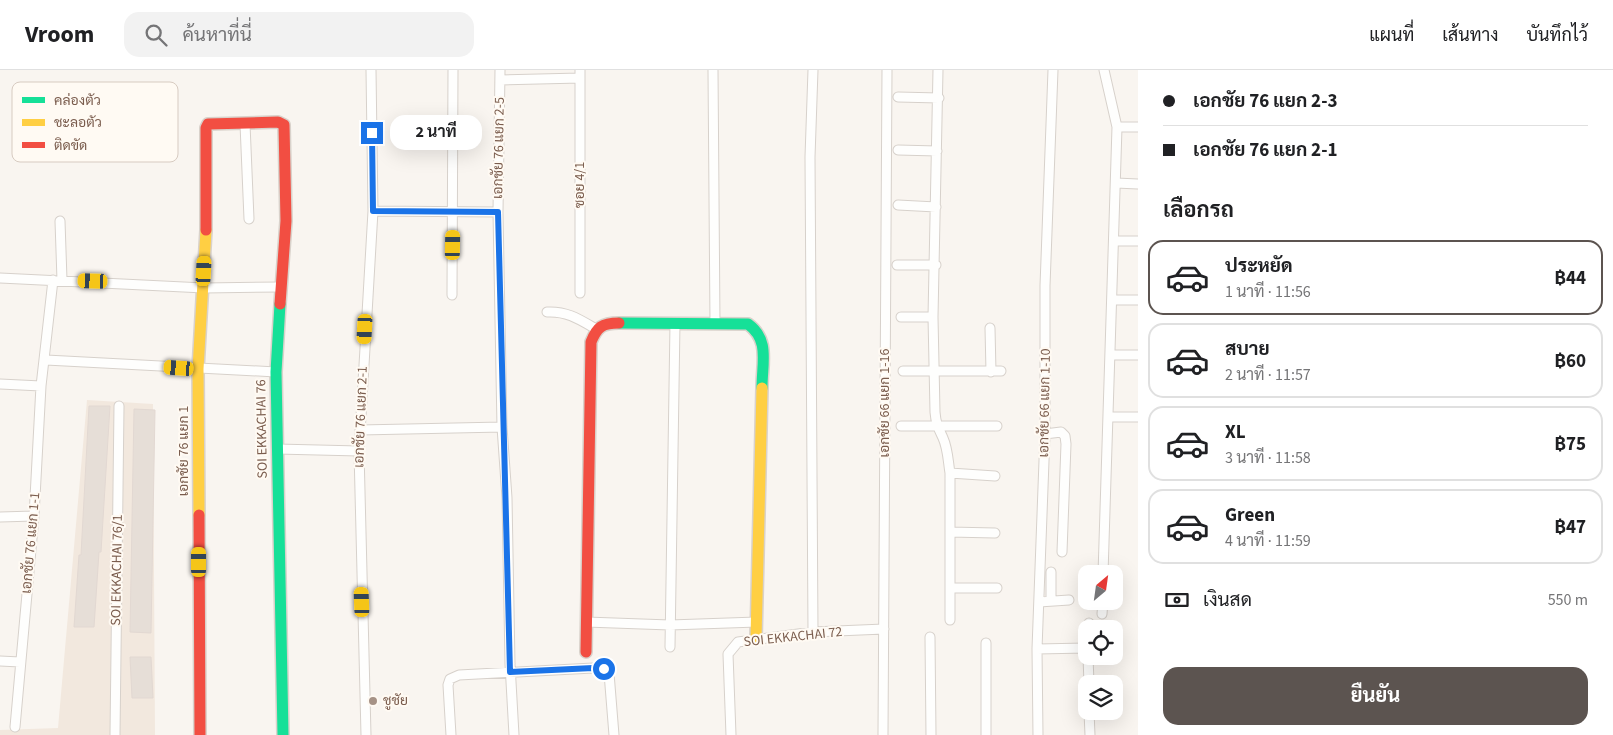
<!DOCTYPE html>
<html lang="th">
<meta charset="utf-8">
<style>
body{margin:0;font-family:"Source Sans 3",Sarabun,sans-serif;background:#f2f2f2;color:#202124;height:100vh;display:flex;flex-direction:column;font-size:19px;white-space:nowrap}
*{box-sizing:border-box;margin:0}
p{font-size:16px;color:#757577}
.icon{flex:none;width:28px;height:28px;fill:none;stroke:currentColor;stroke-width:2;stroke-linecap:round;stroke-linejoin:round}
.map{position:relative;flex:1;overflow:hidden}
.details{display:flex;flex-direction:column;background:#fff;width:475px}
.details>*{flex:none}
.guide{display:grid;align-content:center;height:110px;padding:0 25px;background:#fff}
.needle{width:32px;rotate:29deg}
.fabs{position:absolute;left:1078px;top:495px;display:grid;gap:10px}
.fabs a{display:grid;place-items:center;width:45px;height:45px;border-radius:10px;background:#fff;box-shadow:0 5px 20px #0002;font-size:25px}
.end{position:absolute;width:22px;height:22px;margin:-11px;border:6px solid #1a73e8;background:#fff;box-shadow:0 0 0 2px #fff}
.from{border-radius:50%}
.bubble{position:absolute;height:35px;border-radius:15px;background:#fff;box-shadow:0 5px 20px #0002;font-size:16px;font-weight:700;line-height:35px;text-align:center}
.car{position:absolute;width:15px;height:30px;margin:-15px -8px;border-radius:6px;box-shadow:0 0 4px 1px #0007;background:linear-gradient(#f5c518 24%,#345 0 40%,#f5c518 0 76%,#345 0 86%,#f5c518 0)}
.guide b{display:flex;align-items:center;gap:18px;height:48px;font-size:19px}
.guide b+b{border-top:1px solid #e0e0e0}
.guide i{width:12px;height:12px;background:#202124}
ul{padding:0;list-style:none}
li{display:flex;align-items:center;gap:15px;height:75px;margin:0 10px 8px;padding:0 15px;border:2px solid #e0e0e0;border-radius:15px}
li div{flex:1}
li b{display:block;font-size:19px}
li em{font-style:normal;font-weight:700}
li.current{border-color:#5c5450}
li>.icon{width:45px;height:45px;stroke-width:1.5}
h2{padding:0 25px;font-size:22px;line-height:60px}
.pay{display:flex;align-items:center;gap:12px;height:55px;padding:0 25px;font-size:19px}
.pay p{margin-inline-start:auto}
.cta{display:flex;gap:10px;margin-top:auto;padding:10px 25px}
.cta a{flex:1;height:58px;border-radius:15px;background:#5c5450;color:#fff;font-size:20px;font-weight:700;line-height:58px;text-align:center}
header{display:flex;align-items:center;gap:30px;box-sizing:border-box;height:70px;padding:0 25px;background:#fff;border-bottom:1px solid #e0e0e0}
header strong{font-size:24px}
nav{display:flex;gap:28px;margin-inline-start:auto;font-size:18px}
.search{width:350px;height:45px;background:#f2f2f2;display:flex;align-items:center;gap:12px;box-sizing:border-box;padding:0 18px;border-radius:15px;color:#757577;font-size:19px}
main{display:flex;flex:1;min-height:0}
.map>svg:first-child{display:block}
.residential{fill:#f2e8de}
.building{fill:#e6ded7;stroke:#e2d8d2}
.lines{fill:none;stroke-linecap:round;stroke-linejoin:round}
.street-casing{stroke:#d7d1cb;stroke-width:11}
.fast-casing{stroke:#d9d2cb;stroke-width:14}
.slow-casing{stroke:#d9d2cb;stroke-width:14}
.jam-casing{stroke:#d9d2cb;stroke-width:14}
.street{stroke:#fefefd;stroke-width:9}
.fast{stroke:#16e098;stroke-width:11}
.slow{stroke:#ffcf43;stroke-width:11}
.jam{stroke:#f24e42;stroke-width:11}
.route{stroke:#1a73e8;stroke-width:6}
.poi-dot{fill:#a69286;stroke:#fffaf3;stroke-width:2}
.labels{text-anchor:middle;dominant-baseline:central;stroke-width:4;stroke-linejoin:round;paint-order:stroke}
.street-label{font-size:14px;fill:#7a5c4d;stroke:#fffaf3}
.poi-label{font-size:14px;fill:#7a5c4d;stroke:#fffaf3;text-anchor:start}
.key{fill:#fffaf3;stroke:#d7cbc1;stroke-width:1}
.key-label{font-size:14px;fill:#7a5c4d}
</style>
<header>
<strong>Vroom</strong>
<div class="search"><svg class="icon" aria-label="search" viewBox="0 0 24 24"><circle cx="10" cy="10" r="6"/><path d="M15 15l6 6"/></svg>ค้นหาที่นี่</div>
<nav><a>แผนที่</a><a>เส้นทาง</a><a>บันทึกไว้</a></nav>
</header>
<main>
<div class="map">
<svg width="1138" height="665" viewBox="0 0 1138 665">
<rect width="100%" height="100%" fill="#f9f5f0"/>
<!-- residential -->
<path class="residential" d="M87,330L153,334L155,665H0V660L58,658Z"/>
<!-- building -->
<path class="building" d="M89,336H110L101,482H99L94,557H74L79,485H81Z
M134,339L155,340L151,563L130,562Z
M130,587H151L153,628H132Z"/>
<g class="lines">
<defs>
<path id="street" d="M500,0L498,142L502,357L507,428L510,594L514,665
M713,0L715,254
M938,0L933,247L935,342C936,354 938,357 943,368C948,379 948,391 950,403V550
M501,10L580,8
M898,27L939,28
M245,54L249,149
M1117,57H1138
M898,80L937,81
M1116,113L1138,114
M898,135L936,137
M373,141L498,142
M60,151L62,210
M1114,171H1138
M897,195H936
M0,208L204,218L281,217
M580,223V0
M452,225L453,0
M1112,230H1138
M547,242C567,241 579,249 596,259
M901,247H933
M990,258L991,302
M1110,285H1138
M46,290L276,302
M903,301H1001
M0,314L41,316
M1108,347H1138
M901,356H997
M360,360L502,357
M1045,364L1061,362L1065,366L1066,374L1062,482
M277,379L359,381
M950,403L995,406
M0,447L34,446
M950,462L995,463
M1103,504L1117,57L1104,0
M950,518H997
M1051,531V502
M1039,532L1069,530
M1102,544L1103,531
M586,552L670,555L757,552
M1089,559V553
M813,562L810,87L813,0
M930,567L931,665
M986,573V665
M670,577L675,253
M1037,579L1086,578
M1088,586L1089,614
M0,591L20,592
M1089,641L1090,665
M15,657L34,446L41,316L53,210
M115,665L119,336
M366,665L359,381L373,141L371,0
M451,665L448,615L450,609L459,605L593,598L604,599L609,603L614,665
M731,665L728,584L738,572L813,562L884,559
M883,665L887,0
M1038,665L1037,579L1045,364V216L1053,0"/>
<path id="fast" d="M280,234L276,302L283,665
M619,253L748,254C770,270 762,292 762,318"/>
<path id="slow" d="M199,445L198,299L206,160
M756,569L762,318"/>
<path id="jam" d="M206,160V58L208,54L278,52L284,55L286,151L280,234
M199,445L200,665
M586,582L591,272C597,257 602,253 619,253"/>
</defs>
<!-- street casing -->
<use href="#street" class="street-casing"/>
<!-- fast casing -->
<use href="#fast" class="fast-casing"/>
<!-- slow casing -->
<use href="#slow" class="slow-casing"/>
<!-- jam casing -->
<use href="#jam" class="jam-casing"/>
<!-- street -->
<use href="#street" class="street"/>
<!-- fast -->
<use href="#fast" class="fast"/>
<!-- slow -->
<use href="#slow" class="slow"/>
<!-- jam -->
<use href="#jam" class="jam"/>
</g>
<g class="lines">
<!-- route -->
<path class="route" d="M372,63L373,141L498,142L510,602L593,598L604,599"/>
</g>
<!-- markers -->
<circle class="poi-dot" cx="373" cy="631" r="5"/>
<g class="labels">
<!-- street labels -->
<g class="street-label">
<text transform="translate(499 78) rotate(-89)">เอกชัย 76 แยก 2-5</text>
<text transform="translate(580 115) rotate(-90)">ซอย 4/1</text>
<text transform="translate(885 333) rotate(-90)">เอกชัย 66 แยก 1-16</text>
<text transform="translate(1045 333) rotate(-89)">เอกชัย 66 แยก 1-10</text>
<text transform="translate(361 347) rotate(-88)">เอกชัย 76 แยก 2-1</text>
<text transform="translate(262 359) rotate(-91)">SOI EKKACHAI 76</text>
<text transform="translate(184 381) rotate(-90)">เอกชัย 76 แยก 1</text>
<text transform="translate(31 473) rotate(-85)">เอกชัย 76 แยก 1-1</text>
<text transform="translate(117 500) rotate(-89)">SOI EKKACHAI 76/1</text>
<text transform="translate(793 567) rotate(-6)">SOI EKKACHAI 72</text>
</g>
<!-- poi labels -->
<g class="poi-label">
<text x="383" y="631">ชูชัย</text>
</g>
</g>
<!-- legend -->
<rect x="12" y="12" width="166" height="80" rx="8" class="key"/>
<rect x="22" y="27" width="23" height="6" fill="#16e098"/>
<rect x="22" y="49" width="23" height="7" fill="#ffcf43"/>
<rect x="22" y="72" width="23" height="6" fill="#f24e42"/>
<g class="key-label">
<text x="54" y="35">คล่องตัว</text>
<text x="54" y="57">ชะลอตัว</text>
<text x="54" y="80">ติดขัด</text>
</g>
</svg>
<div class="fabs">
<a><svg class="needle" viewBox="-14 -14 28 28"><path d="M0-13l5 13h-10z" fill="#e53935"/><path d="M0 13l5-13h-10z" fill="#757577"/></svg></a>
<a><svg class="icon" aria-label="locate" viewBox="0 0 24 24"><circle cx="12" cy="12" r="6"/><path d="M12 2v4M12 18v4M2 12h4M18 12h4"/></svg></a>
<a><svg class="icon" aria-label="layers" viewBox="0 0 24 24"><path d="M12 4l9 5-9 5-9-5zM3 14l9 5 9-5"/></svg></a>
</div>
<i class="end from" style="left:604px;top:599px"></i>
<i class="end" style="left:372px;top:63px"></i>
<div class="bubble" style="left:390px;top:45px;width:92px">2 นาที</div>
<i class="car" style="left:453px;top:175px;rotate:1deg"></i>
<i class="car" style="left:204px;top:201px;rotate:3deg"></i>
<i class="car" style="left:93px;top:211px;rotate:272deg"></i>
<i class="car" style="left:365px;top:259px;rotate:183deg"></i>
<i class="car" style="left:179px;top:298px;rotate:274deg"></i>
<i class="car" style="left:199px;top:492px;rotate:0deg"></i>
<i class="car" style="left:362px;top:532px;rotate:358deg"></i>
</div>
<section class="details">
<div class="guide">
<b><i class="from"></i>เอกชัย 76 แยก 2-3</b>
<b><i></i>เอกชัย 76 แยก 2-1</b>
</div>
<h2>เลือกรถ</h2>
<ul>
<li class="current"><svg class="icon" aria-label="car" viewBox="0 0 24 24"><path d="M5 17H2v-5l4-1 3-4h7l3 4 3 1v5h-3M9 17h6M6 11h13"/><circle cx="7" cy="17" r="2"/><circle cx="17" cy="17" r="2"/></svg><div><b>ประหยัด</b><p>1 นาที · 11:56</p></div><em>฿44</em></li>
<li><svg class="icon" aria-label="car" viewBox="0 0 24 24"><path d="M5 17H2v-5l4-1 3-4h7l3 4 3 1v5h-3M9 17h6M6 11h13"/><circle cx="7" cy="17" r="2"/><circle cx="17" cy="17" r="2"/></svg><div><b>สบาย</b><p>2 นาที · 11:57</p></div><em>฿60</em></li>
<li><svg class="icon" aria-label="car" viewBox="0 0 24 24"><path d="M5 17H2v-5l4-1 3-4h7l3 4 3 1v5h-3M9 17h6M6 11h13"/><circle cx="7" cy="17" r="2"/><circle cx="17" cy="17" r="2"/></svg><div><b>XL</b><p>3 นาที · 11:58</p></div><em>฿75</em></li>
<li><svg class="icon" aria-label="car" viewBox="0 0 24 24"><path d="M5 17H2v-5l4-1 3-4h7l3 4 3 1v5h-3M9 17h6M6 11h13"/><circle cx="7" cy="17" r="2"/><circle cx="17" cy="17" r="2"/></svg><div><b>Green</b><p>4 นาที · 11:59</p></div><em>฿47</em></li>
</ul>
<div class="pay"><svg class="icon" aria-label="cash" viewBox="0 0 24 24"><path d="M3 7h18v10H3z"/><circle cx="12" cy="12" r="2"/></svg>เงินสด<p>550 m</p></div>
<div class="cta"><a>ยืนยัน</a></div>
</section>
</main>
